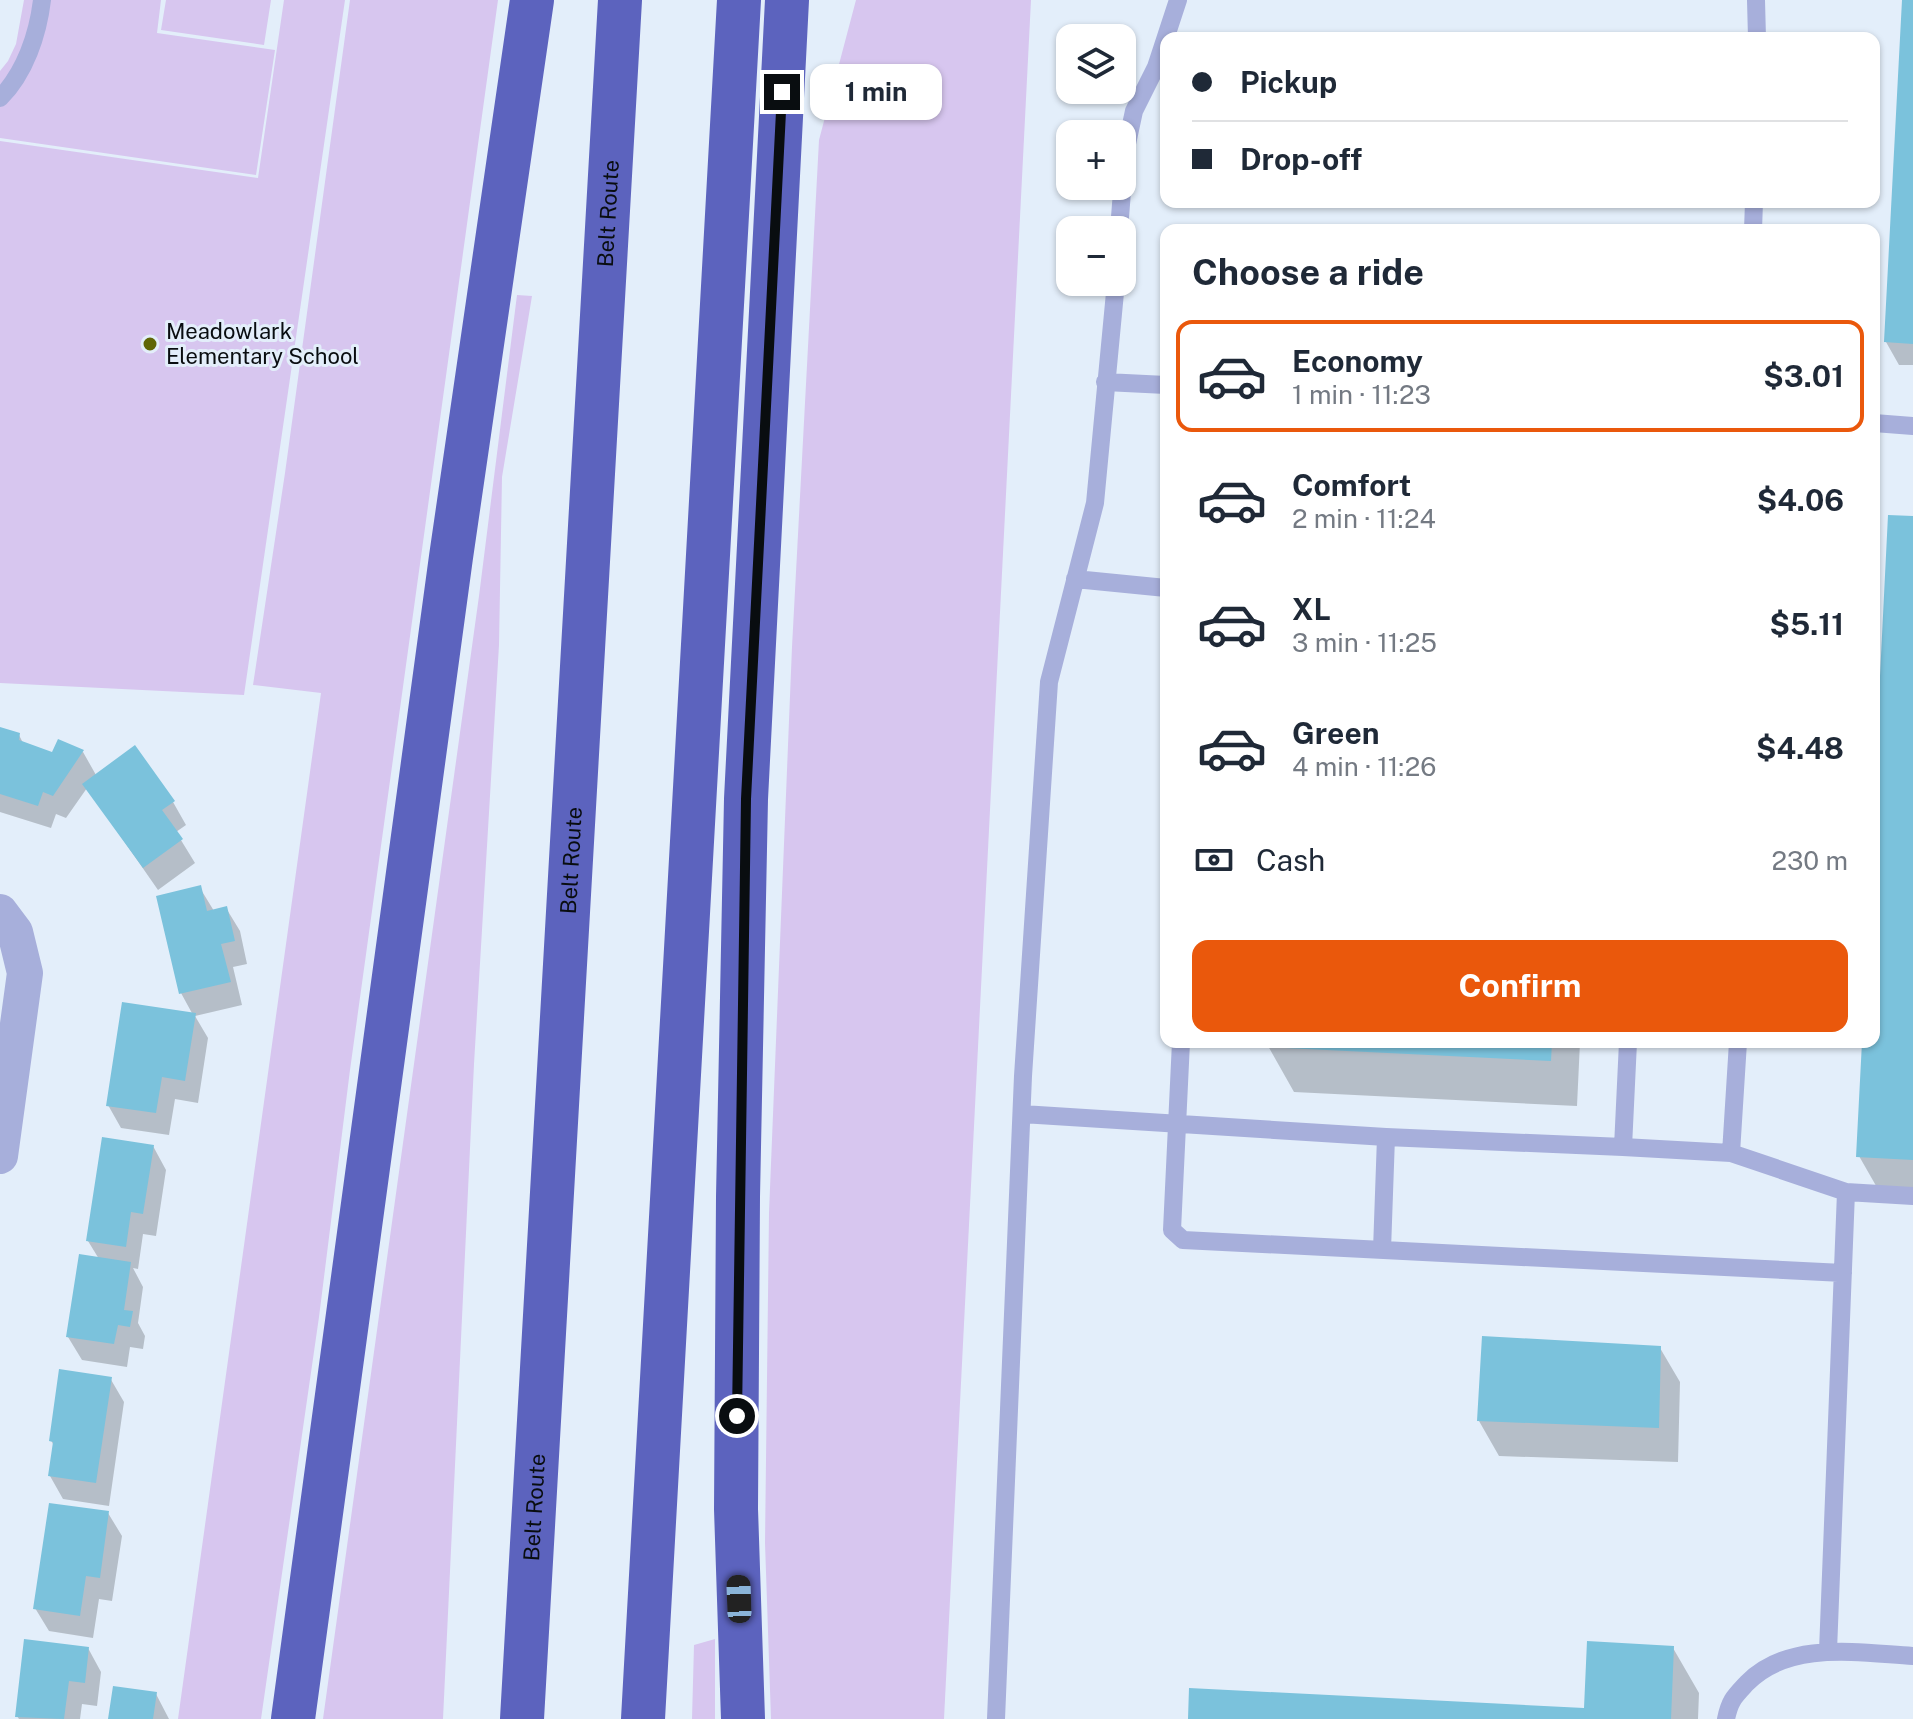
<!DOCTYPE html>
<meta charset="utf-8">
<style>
body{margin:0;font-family:"Public Sans",sans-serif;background:#f2f2f3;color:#1f2937;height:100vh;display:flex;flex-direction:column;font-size:30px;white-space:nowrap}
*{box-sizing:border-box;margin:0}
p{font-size:26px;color:#747a83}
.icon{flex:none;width:44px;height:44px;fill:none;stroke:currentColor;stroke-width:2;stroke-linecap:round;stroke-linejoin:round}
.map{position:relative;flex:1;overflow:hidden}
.drawer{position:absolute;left:1160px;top:224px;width:720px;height:824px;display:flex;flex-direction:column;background:#fff;border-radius:16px;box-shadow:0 2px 6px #0004}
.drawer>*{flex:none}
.hud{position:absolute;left:1160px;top:32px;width:720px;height:176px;border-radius:16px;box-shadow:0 2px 6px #0004;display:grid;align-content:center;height:176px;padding:0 32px;background:#fff}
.buttons{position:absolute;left:1056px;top:24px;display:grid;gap:16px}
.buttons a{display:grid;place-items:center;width:80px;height:80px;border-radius:16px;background:#fff;box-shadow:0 2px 6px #0004;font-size:40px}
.end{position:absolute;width:36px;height:36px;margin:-18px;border:10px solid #090d10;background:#fff;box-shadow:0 0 0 4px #fff}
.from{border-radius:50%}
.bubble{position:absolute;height:56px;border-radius:16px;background:#fff;box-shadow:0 2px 6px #0004;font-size:26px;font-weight:700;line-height:56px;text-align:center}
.car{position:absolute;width:24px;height:48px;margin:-24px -12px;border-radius:10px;box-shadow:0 0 6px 2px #0007;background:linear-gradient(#222 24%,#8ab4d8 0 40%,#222 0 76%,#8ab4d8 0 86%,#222 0)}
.hud b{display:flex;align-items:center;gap:28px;height:76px;font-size:30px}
.hud b+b{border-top:2px solid #e0e1e3}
.hud i{width:20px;height:20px;background:#1f2937}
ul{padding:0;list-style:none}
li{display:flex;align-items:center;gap:24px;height:112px;margin:0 16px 12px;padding:0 16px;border:4px solid transparent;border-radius:16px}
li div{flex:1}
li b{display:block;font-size:30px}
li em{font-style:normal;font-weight:700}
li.selected{border-color:#ea580c}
li>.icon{width:72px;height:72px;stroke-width:1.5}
h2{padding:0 32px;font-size:36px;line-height:96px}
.pay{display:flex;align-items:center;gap:20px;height:88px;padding:0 32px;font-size:30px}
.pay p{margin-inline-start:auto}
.button{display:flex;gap:16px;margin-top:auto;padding:16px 32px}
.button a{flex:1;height:92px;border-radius:16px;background:#ea580c;color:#fff;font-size:32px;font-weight:700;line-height:92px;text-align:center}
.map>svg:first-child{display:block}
.green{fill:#d7c6ef}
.shadow{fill:#0003}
.building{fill:#7bc2dc}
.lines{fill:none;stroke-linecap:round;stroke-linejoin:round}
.lane{stroke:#a7afdb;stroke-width:18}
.street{stroke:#a7afdb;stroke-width:36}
.highway{stroke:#5c63be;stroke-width:44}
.route{stroke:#090d10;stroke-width:10}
.poi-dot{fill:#5f6606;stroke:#e3eefa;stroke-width:3}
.labels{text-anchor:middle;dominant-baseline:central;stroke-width:6;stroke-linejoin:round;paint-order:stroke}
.street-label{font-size:22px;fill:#090d10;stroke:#e3eefa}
.poi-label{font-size:22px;fill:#090d10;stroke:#e3eefa;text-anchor:start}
</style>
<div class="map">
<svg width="1913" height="1719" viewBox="0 0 1913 1719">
<rect width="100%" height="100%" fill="#e3eefa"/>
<!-- green -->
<path class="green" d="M24,0H161L157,33L275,50L256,175L0,138V71L8,61L16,44Z
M166,0H271L264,45L161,30Z
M284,0H345L244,695L0,683V141L258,178Z
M350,0H498L350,1070L319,1317L261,1719H178L321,693L253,685L285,473Z
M856,0H1031L944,1719H771L765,1543L769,1213L792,647L819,140Z
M517,295L532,296L502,477L499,645L474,1064L443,1719H323L479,596Z
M715,1639V1719H692L694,1645Z"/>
<!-- shadow -->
<path class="shadow" d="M1904,0H1913V365H1899L1886,342Z
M1913,518V1193L1879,1191L1859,1156L1864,1042H1874V838Z
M0,729L19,735L24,745L53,755L83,752L96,775L173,802L186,825L176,832L195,863L158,890L87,788L66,818L56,814L51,828L0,812Z
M200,888L214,911L226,908L240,931L247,964L233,967L242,1005L195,1016L208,1038L198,1103L175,1099L169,1135L121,1128L108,1105L193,1015L181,993Z
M1268,1042H1580L1577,1106L1294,1092L1268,1046Z
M153,1146L166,1170L156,1236L143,1234L138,1269L133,1268L143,1287L138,1323L145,1336L143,1349L130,1347L127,1367L82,1360L68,1337L99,1259L88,1241Z
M1660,1348L1680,1382L1678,1462L1499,1456L1479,1421Z
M110,1378L124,1402L109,1506L63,1499L50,1476L54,1446L51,1440Z
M108,1513L122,1536L112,1601L99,1599L93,1638L49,1631L35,1608Z
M88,1648L101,1672L97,1706L82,1704L80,1719H19L17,1716Z
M1673,1648L1699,1693L1698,1719H1190L1586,1710Z
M156,1694L169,1719H110Z"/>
<!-- building -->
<path class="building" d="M1902,0H1913V344L1884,342Z
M1888,515L1913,516V1160L1856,1157L1862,1042H1874V797Z
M0,727L20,733L19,740L52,752L58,739L84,750L53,796L43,792L38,806L0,794Z
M135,745L175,801L162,810L183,839L143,868L82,784Z
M201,885L207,911L227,906L235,941L221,944L231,982L179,994L156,896Z
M122,1002L196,1013L185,1081L162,1077L156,1113L106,1106Z
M1266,1042H1552L1551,1061L1266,1047Z
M102,1137L154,1145L143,1214L131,1212L126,1247L86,1241Z
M79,1254L131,1262L124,1310L133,1311L130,1327L118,1325L114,1344L66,1337Z
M1482,1336L1661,1346L1659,1428L1477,1421Z
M59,1369L112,1377L96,1483L48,1476L53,1442L49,1441Z
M49,1503L109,1511L100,1578L86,1576L80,1616L33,1609Z
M24,1639L89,1647L85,1683L69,1681L64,1719L15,1717Z
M1587,1641L1674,1646L1671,1719H1188L1189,1688L1584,1708Z
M113,1686L157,1692L153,1719H108Z"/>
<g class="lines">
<!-- lane -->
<path class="lane" d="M1756,0L1757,38
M0,98C25,73 38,34 42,0
M1119,230L1125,153L1134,111L1156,67L1178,0
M1753,230L1754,202
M1105,382L1166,385
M1874,423L1913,426
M1075,579L1166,588
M1181,1042L1172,1230L1183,1240L1843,1273
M1022,1114L1386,1137L1623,1147L1628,1042
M1623,1147L1731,1153L1846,1192L1913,1196
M1731,1153L1738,1042
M1382,1250L1386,1137
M1828,1651L1846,1192
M996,1719L1023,1076L1049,682L1095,503L1116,282
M1726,1719C1730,1700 1734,1697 1747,1683C1789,1640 1859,1653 1913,1656"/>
<!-- street -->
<path class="street" d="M0,912L15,932L25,973L0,1156"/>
<!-- highway -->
<g class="highway">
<path d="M293,1719L451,557L532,0"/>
<path id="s1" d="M522,1719L620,0"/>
<path d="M643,1719L739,0"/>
<path d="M743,1719L736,1509L738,1197L746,799L787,0"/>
</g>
</g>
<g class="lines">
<!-- route -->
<path class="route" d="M737,1416L746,799L782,92"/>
</g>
<!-- markers -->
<circle class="poi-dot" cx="150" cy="344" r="8"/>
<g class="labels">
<!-- street labels -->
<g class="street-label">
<text stroke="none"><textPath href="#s1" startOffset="1508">Belt Route</textPath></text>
<text stroke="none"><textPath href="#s1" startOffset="860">Belt Route</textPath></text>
<text stroke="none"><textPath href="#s1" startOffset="212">Belt Route</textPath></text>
</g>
<!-- poi labels -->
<g class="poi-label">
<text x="166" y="331">Meadowlark<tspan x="166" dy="25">Elementary School</tspan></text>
</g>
</g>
</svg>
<div class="buttons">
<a><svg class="icon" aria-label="layers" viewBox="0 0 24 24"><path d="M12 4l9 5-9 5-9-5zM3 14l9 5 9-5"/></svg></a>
<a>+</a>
<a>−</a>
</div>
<i class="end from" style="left:737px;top:1416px"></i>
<i class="end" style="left:782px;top:92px"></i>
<div class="bubble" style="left:810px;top:64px;width:132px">1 min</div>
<i class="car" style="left:739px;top:1599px;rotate:358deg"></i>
<div class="hud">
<b><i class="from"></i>Pickup</b>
<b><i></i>Drop-off</b>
</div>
<section class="drawer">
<h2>Choose a ride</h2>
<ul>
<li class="selected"><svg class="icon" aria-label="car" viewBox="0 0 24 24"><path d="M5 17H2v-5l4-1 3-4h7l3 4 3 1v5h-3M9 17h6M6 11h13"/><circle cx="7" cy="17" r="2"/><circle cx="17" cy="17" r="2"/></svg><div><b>Economy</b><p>1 min · 11:23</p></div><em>$3.01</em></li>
<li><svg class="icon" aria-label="car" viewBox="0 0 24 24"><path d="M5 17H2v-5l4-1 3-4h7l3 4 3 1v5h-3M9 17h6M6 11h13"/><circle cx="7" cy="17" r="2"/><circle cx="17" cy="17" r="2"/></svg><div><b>Comfort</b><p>2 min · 11:24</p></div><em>$4.06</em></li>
<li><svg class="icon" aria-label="car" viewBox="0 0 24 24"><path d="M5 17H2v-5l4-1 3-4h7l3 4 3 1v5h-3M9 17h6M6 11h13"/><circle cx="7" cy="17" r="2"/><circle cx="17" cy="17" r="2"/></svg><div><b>XL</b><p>3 min · 11:25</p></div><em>$5.11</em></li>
<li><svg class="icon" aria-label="car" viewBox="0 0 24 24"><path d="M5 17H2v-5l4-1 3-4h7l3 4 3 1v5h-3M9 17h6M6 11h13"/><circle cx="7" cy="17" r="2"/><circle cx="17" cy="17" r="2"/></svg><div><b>Green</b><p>4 min · 11:26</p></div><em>$4.48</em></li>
</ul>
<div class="pay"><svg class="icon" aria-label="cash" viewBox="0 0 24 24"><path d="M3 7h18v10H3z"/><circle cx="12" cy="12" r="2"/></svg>Cash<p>230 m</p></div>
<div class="button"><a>Confirm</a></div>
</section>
</div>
